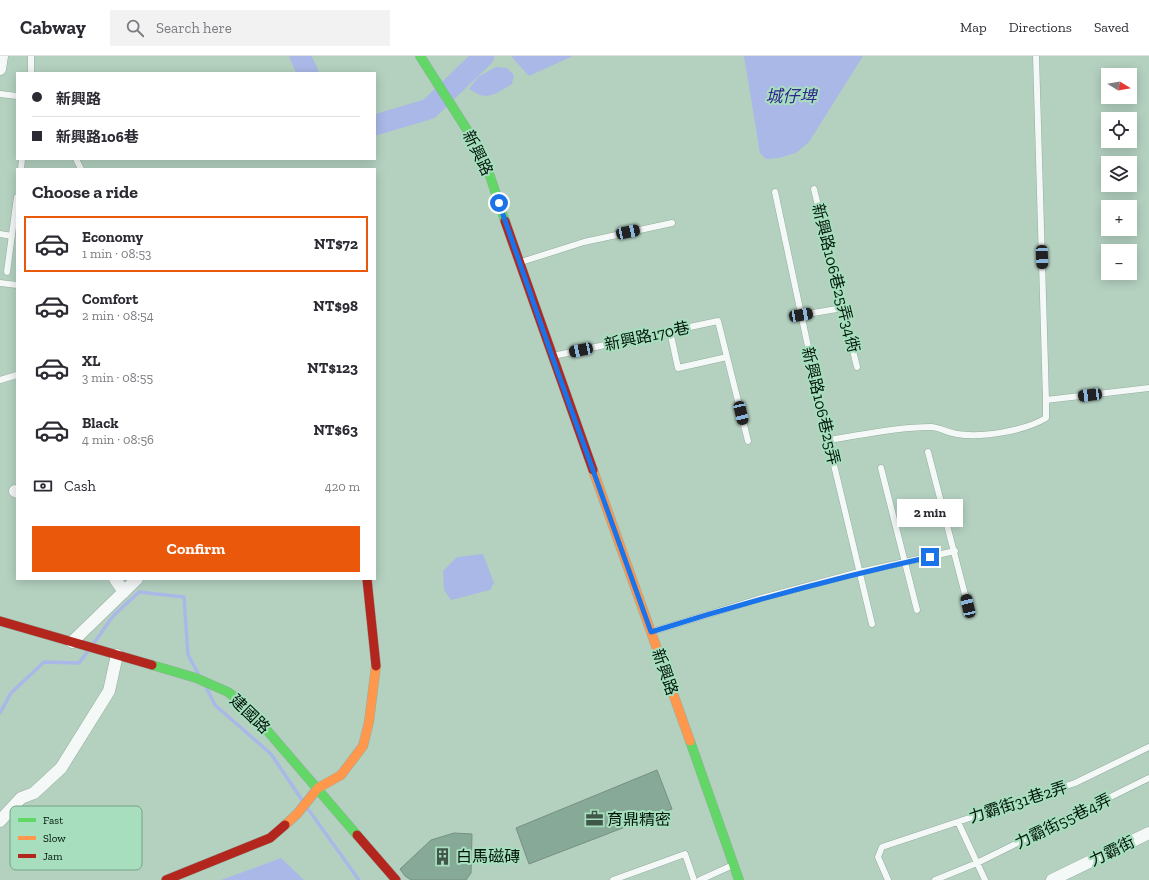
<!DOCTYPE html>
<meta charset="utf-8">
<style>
body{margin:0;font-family:"Zilla Slab","Noto Sans TC",serif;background:#f2f2f3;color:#2b2b33;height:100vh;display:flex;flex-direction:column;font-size:15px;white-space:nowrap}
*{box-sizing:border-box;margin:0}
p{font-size:13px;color:#7c7c81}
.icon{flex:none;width:22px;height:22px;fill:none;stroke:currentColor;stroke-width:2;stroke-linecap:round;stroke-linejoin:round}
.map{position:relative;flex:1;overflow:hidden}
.panel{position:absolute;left:16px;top:112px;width:360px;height:412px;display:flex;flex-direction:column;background:#fff;border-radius:0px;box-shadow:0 2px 10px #0003}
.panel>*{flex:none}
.guide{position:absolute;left:16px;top:16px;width:360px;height:88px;border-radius:0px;box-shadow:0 2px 10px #0003;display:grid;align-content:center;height:88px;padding:0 16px;background:#fff}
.needle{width:26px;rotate:101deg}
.buttons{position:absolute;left:1101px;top:12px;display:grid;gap:8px}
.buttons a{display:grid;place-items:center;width:36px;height:36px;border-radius:0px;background:#fff;box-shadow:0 2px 10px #0003;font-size:20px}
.end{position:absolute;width:18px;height:18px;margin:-9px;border:5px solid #1a73e8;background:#fff;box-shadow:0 0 0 2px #fff}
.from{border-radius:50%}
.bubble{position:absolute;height:28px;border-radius:0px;background:#fff;box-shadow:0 2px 10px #0003;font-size:13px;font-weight:800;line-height:28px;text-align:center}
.car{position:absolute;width:12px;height:24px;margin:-12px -6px;border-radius:5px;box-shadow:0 0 3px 1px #0007;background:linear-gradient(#222 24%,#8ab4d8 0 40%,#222 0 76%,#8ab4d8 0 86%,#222 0)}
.guide b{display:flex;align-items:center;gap:14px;height:38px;font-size:15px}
.guide b+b{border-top:1px solid #e1e1e2}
.guide i{width:10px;height:10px;background:#2b2b33}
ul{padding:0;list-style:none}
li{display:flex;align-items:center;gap:12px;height:56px;margin:0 8px 6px;padding:0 8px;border:2px solid transparent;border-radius:0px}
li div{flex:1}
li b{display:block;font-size:15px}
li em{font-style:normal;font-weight:800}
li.on{border-color:#ea580c}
li>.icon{width:36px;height:36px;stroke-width:1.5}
h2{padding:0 16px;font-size:18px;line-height:48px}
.pay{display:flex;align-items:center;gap:10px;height:44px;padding:0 16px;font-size:15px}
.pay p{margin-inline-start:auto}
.primary-button{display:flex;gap:8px;margin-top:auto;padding:8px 16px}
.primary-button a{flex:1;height:46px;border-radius:0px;background:#ea580c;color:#fff;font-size:16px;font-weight:800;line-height:46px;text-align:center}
header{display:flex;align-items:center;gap:24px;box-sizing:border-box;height:56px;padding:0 20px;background:#fff;border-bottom:1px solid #e1e1e2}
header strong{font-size:19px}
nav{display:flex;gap:22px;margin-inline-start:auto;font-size:14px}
.search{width:280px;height:36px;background:#f2f2f3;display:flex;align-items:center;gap:10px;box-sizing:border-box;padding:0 14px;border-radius:0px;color:#7c7c81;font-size:15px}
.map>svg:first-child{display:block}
.water{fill:#aab8e7}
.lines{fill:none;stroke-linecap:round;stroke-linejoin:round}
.stream{stroke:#aab8e7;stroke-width:3.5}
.river{stroke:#aab8e7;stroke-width:21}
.building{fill:#86aa97;stroke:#788f82}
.lane-casing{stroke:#95ad9f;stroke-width:7}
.street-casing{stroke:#95ad9f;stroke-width:13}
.fast-casing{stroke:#95ad9f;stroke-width:10}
.slow-casing{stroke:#95ad9f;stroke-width:10}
.jam-casing{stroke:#95ad9f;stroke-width:10}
.lane{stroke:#f4f8f6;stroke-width:6}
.street{stroke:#f4f8f6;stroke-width:12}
.fast{stroke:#63d668;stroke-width:9}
.slow{stroke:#ff974d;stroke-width:9}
.jam{stroke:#b3261e;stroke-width:9}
.route{stroke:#1a73e8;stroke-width:5}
.labels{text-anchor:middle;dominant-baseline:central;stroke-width:4;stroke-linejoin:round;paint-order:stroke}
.street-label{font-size:16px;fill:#02160b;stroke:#a7debd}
.poi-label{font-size:16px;fill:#02160b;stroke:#a7debd;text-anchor:start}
.water-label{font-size:17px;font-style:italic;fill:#31268f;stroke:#a7debd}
.key{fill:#a7debd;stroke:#75a288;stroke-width:1}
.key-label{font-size:11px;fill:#02160b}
</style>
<header>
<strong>Cabway</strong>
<div class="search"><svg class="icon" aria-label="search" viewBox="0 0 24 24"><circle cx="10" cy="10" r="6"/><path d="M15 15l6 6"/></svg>Search here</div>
<nav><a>Map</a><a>Directions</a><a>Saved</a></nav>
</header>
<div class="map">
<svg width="1149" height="824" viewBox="0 0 1149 824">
<rect width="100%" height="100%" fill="#b4d1c0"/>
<!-- water -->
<path class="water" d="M511,0H573L529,20Z
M744,0H863L809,86L796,97L779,102L766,103L760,97Z
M496,11L507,12L514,19L512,28C494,38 488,46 469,33L478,21Z
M483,498L494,527L490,534L451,544L444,534L443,515L457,501Z
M281,802L304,824H221Z"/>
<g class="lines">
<!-- stream -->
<path class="stream" d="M94,587L113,560L139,536L184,541L188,599L198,617
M207,633L215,649L271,698L302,744
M0,657L11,637L44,606L79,607L88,595
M308,753L359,824"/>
<!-- river -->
<path class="river" d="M300,0L308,17
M375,69L429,53L484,0"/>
</g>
<!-- building -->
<path class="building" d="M657,714L672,753L529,808L516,772Z
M454,777L472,778L471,817L466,824H411L405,820L400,813L431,784Z"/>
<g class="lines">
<defs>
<path id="lane" d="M31,17V0
M0,38L17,40
M76,103L81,113
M21,113L22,103
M814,133L857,311
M775,136L828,384L872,568
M0,178L12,180
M521,206L584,186L672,167
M7,216L17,141
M0,227L17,229
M801,259L843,252
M670,275L678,312L727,301
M553,300L718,265L748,385
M0,324L17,319
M1046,344L1149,332
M828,384C862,379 896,371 931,371C939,371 948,377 957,378C982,382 1024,375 1046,362V344L1036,0
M928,396L968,550
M881,412L917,554
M651,576L758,543L859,516L955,495
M958,766L985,824
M613,824L685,798L694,824
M700,824L733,809
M888,824L878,801L882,791L1075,727L1149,691
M935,824L977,807L1149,722"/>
<path id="street" d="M0,13L2,0
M15,435L17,436
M115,523L124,536
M72,586L137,523
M0,765L21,742L34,737L61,712L109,635L117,599
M1052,824L1149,777"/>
<path id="fast" d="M420,0L471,80L489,117L505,165
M152,609L196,622L228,636L247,651L357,779
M690,685L739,824"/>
<path id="slow" d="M593,414L690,685
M285,769L297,758L318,732L341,719L363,690L369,666L376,610"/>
<path id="jam" d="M505,165L593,414
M367,523L376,610
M0,565L152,609
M357,779L396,824
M166,824L270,782L285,769"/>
</defs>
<!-- lane casing -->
<use href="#lane" class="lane-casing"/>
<!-- street casing -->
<use href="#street" class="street-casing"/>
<!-- fast casing -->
<use href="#fast" class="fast-casing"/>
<!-- slow casing -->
<use href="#slow" class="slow-casing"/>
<!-- jam casing -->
<use href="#jam" class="jam-casing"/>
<!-- lane -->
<use href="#lane" class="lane"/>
<!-- street -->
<use href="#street" class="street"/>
<!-- fast -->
<use href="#fast" class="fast"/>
<!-- slow -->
<use href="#slow" class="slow"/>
<!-- jam -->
<use href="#jam" class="jam"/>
</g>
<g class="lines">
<!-- route -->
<path class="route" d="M499,147L552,300L651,576C743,547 835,522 930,501"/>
</g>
<!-- icons -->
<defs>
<symbol id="office-bare" viewBox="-9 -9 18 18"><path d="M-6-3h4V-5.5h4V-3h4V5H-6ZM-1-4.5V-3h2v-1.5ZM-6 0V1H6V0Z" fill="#40574a" stroke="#a7debd" stroke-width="2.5" paint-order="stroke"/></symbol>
<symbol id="building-bare" viewBox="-9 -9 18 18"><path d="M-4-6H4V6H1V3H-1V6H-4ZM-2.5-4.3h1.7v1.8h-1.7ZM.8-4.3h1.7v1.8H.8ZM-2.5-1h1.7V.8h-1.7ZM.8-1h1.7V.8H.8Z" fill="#40574a" stroke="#a7debd" stroke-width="2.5" paint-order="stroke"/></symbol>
</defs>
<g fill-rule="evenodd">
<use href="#office-bare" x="582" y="750" width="25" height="25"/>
<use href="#building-bare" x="430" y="788" width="25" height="25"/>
</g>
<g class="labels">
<!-- street labels -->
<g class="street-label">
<text transform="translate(478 97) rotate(64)">新興路</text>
<text transform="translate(836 222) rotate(76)">新興路106巷25弄34衖</text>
<text transform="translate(647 280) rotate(-12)">新興路170巷</text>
<text transform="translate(821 350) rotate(77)">新興路106巷25弄</text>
<text transform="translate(665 616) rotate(71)">新興路</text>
<text transform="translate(250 658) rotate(44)">建國路</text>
<text transform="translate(1018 746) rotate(-18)">力霸街31巷2弄</text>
<text transform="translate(1063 765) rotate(-26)">力霸街55巷4弄</text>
<text transform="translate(1112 795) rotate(-26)">力霸街</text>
</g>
<!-- poi labels -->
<g class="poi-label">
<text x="607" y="763">育鼎精密</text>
<text x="456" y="800">白馬磁磚</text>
</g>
<!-- water labels -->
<g class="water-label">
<text x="791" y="40">城仔埤</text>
</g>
</g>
<!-- legend -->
<rect x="10" y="750" width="132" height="64" rx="6" class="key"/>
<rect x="18" y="762" width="18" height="4" fill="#63d668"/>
<rect x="18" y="780" width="18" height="4" fill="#ff974d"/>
<rect x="18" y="798" width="18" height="4" fill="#b3261e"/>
<g class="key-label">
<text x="43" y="768">Fast</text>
<text x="43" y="786">Slow</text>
<text x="43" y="804">Jam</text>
</g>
</svg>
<div class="buttons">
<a><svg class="needle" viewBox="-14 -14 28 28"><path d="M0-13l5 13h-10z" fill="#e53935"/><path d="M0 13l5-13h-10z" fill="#7c7c81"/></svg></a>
<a><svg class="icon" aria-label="locate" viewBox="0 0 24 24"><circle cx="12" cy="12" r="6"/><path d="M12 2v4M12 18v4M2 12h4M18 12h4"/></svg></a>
<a><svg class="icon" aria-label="layers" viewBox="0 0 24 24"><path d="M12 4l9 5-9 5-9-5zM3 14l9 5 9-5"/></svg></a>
<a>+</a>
<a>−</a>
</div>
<i class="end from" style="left:499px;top:147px"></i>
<i class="end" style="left:930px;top:501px"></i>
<div class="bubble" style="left:897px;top:443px;width:66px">2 min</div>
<i class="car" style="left:628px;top:176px;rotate:78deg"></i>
<i class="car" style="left:1042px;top:201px;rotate:178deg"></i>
<i class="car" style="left:801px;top:259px;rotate:80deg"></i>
<i class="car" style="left:581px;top:294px;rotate:258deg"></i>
<i class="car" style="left:1090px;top:339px;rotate:263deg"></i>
<i class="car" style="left:741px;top:357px;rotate:167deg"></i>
<i class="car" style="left:968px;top:550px;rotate:347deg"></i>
<div class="guide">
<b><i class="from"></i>新興路</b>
<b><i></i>新興路106巷</b>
</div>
<section class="panel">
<h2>Choose a ride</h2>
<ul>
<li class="on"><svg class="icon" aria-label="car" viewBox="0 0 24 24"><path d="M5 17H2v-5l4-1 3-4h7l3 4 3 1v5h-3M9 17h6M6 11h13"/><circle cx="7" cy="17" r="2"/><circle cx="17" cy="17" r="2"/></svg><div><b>Economy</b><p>1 min · 08:53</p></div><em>NT$72</em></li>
<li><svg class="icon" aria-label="car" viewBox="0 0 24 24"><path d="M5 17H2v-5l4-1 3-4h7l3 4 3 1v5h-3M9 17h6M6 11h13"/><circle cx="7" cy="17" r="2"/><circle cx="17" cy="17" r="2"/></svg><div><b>Comfort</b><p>2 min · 08:54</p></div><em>NT$98</em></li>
<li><svg class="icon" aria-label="car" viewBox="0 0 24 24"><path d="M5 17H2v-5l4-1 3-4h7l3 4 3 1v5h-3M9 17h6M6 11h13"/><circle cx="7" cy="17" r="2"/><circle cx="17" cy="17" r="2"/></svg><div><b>XL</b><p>3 min · 08:55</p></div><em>NT$123</em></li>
<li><svg class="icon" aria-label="car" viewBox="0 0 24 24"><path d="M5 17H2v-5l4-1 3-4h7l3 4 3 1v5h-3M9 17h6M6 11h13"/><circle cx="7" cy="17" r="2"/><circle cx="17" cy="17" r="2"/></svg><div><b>Black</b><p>4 min · 08:56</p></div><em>NT$63</em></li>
</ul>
<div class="pay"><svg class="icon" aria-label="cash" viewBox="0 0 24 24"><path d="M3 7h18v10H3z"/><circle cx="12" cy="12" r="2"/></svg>Cash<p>420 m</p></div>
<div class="primary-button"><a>Confirm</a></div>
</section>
</div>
